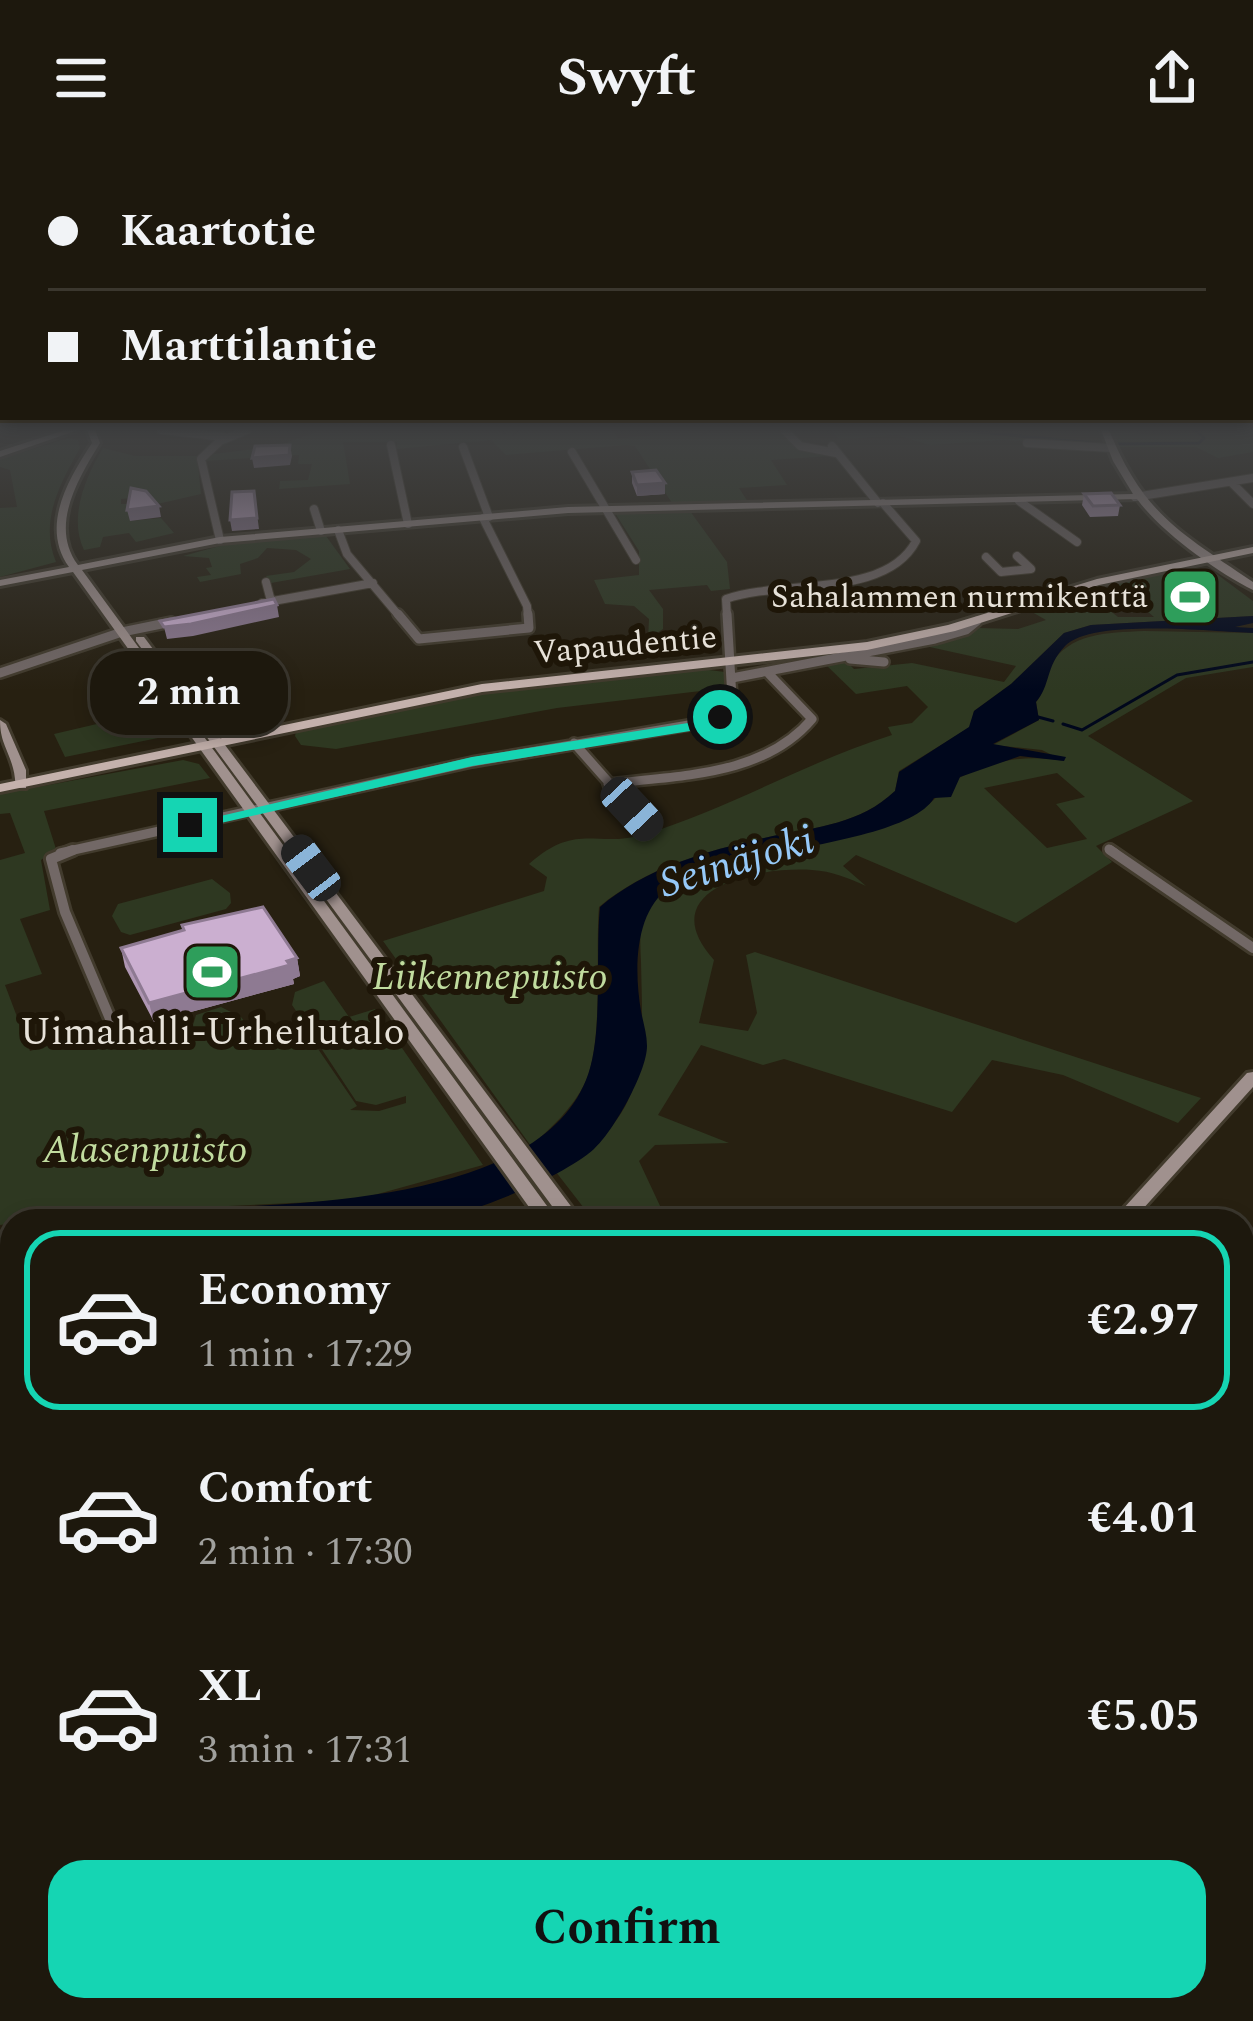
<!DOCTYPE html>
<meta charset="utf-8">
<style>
body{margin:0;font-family:Spectral,serif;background:#252116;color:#f1f3f6;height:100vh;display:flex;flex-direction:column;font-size:45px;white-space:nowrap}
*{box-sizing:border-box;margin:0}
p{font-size:39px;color:#a0a09d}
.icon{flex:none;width:66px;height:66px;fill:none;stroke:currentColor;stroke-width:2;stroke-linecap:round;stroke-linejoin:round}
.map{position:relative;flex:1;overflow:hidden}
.drawer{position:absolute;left:0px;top:1053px;width:1254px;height:813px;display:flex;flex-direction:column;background:#1d180d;border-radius:36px 36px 0 0;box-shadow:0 6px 18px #0003,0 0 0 3px #3b372e}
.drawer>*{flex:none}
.top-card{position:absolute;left:0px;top:0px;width:1254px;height:264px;box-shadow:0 6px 18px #0003,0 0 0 3px #3b372e;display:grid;align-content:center;height:264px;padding:0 48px;background:#1d180d}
.end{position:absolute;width:54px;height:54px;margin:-27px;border:15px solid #15d5b3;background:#111;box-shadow:0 0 0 6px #111}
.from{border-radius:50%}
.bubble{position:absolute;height:84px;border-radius:36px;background:#1d180d;box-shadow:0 6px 18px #0003,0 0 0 3px #3b372e;font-size:39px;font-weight:700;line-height:84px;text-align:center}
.car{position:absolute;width:36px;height:72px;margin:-36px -18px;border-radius:15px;box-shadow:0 0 9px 3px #0007;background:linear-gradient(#222 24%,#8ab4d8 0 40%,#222 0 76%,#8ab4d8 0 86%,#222 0)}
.top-card b{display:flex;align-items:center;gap:42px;height:114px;font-size:45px}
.top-card b+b{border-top:3px solid #3b372e}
.top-card i{width:30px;height:30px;background:#f1f3f6}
ul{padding:21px 0 0;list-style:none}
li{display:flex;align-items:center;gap:36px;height:180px;margin:0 24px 18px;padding:0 24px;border:6px solid transparent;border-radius:36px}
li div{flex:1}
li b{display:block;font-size:45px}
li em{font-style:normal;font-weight:700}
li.active{border-color:#15d5b3}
li>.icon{width:108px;height:108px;stroke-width:1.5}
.cta{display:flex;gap:24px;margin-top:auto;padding:24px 48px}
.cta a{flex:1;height:138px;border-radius:36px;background:#15d5b3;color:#111;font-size:48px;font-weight:700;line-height:138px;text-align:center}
header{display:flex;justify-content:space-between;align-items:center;height:156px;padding:0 48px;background:#1d180d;font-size:54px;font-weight:700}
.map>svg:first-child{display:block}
.green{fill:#2e3821;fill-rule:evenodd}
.water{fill:#00071c}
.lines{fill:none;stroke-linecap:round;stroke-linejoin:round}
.stream{stroke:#00071c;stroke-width:3}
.street-far4-casing{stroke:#423b2d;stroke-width:10}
.street-far3-casing{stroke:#423b2d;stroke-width:14}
.street-far2-casing{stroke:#423b2d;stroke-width:16}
.street-far1-casing{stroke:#423b2d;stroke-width:20}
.street-casing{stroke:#423b2d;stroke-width:24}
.secondary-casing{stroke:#423b2d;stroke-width:6}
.primary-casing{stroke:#423b2d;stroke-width:6}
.street-far4{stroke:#726866;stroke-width:8}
.street-far3{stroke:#726866;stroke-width:9}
.street-far2{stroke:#726866;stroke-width:10}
.street-far1{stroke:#726866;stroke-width:14}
.street{stroke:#726866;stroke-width:18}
.secondary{fill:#a0918e;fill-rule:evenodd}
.primary{fill:#c4b1ac;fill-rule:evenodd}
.wall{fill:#af96b3}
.shaded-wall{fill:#8e7a92}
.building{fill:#cbafd0;stroke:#8e7a92;stroke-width:3}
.route{fill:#15d5b3}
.labels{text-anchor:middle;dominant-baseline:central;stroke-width:12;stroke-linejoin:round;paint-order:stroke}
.far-poi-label{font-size:33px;fill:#e7e2d9;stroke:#1e1608;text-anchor:end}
.far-street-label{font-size:33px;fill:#e7e2d9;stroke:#1e1608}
.park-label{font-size:39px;font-style:italic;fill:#c1dc9f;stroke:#1e1608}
.poi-label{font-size:39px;fill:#e7e2d9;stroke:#1e1608}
.water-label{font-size:42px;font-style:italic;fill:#96c9f8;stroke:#1e1608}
</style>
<header><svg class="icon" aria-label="menu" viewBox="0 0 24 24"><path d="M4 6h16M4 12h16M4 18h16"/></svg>Swyft<svg class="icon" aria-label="share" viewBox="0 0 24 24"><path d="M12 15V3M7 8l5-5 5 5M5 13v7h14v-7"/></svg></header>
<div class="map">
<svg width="1253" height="1865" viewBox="0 0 1253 1865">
<rect width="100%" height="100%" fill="#272011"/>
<!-- green -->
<path class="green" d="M321,274H495L507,279L504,274H515L511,281L521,274H613L618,282L651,280L648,274H709L699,280L716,274H780L797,292L831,300L771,304L787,329L739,332L748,346L672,347L635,290L627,289L506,299L491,284L397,293V286H343L350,328L279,333L280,325L308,324L312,308H298L299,299L204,305L206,299L277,290Z
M831,274H947L1076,287L1001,284L930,289L896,279L839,284Z
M1108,274L1151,279L1253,274V296L1218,302L1196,291H1114Z
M69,282L78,284L80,292C60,328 39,365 56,406L0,421V352L17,351L10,314L0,311V303Z
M103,292L135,300H197L201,338L153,349L145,341L121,343V348H132L130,365L161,362L174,377L136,386L129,377L103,381L100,391L84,394C68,361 86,320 103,292Z
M690,355L727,406L730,433L711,435L707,429L649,434L663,453V473L648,483L649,463L634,450L605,448L594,424L639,419V395L615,357Z
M326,380L350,413L271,427L266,420L294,416L311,403L296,394L267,392L258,402L240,408L241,418L200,426L197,421L211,419L206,412L212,411L209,402L183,400L227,388Z
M1189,410L1214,416L1253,445V460L1091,469L1064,477L1011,528L974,555L970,571L899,615L895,635C860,668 818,671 773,680C713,693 646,711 599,751C595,797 604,887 585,927C572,953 552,971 531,990L383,785L544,735L547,721L529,708C577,666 595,692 642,679C729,653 806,606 892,579L888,571L912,567L928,551L907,530L856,538L823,506L845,504L854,513L912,507L1004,526L1016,510L916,488L978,472L1018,473L1046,464L1025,452L1083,433L1118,461H1154L1113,426Z
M1144,475L1253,477V511L1186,522L1088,580L1193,645L1096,690L1112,706L1016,767L856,699L843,710L866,730C848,722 832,715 812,714C758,710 650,733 714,804L699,867L748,875L757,857L746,799L755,796L1201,942L1178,967L1063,919L992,904L952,956L784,903L763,909L701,889L658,959L729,987L655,989L639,1005L661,1052L642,1065H594L556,1016C651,959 643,904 641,806C640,784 638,763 653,745C696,691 861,696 925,651C937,643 946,629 959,622C992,604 1028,598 1064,605L1042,594L993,589L1039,564L1036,546C1047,534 1041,523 1049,511C1070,476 1106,477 1144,475ZM1057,617L1085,641L1056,648L1087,683L1047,692L984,632Z
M693,512L725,516L726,532L557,552L336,593L301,589L295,580L296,575L482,535Z
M148,546L152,556L146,558L158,582L65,601L54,578L131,560L127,550Z
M183,604L199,608L210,622L44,655L56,693L41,704L50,754L20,763L42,818L5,829L30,895C69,883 107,876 146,868C163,864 177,873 193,869L196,859L221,851L241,861L255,879L299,865L357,950L350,954L379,955L406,947V940L376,949L356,945L321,892L335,882L330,877L314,881L292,849L295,836L324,825L349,861L375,853L483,1009L356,1044L121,1055L0,1069V704L25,697L10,657L0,658V638Z
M212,723L230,737L231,747L226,753L130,779L121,776L112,760L118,748Z
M391,1854H534L539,1865H395Z"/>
<!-- water -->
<path class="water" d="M1253,460V467L1235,471L1253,472V477C1214,476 1093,462 1065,490C1045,511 1051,529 1036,546L1039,564L993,588L1066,601L1064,605L1020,600L960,621L951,641L934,642C905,690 726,693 671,730C634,755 634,814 641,855C643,866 647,878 647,890C647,916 613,976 594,993C563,1021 478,1054 437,1064C404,1072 362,1065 328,1065C234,1065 140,1065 47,1065C74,1061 102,1056 129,1055C249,1048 532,1059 586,924C604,881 595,800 600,751C646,711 713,693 773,680C818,671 860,668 895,635L899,616L969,571L974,555L1011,528L1064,477L1091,469Z"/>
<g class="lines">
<!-- stream -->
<path class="stream" d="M958,274L1093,287
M1115,288L1199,287L1204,282L1196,274
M1038,561L1053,565
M1063,568L1082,574L1177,519L1253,506"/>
<defs>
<path id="street-far4" d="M161,274L225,281
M784,274L800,290L836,297
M1027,287L1111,292
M391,289L408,368
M832,290L878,347
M463,291L489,361
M572,296L636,404
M1231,326L1253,348
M1135,341L1253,322
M1019,345L1077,386
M314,353L321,375
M483,362L527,450L528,461
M338,374L347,398L400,461
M220,384L201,303L220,285L247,274
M986,401L1001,416L1031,413L1017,400
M266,426L271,445
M262,447L373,427
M727,461L726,443C782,423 886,443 916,385L883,347"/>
<path id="street-far3" d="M398,458L419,483L529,472L528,458
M850,503L884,506
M0,517L122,476L171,466
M732,522L935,483L966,474L977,465
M574,587L650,673
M608,628C678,619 763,621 812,563L769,518
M1109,693L1115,697
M60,697L472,606L712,565L729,553L732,542L727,458"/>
<path id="street-far2" d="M73,694L51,703L65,756L111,865
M1110,694L1253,792"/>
<path id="street-far1" d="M1242,1120L1253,1107
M1242,1197L1253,1201
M1242,1363L1253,1368"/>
<path id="street" d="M1242,1650L1253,1656
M0,1796L12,1793
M125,1854L144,1865
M850,1854L867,1865
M1223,1854L1240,1865"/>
<path id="secondary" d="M65,274H78L0,301V295Z
M87,274H95L100,287C78,323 49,370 78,409L220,381L568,351L1133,338L1113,305L1101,274H1109C1144,359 1181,377 1253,426V434C1217,416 1161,376 1137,343L568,357L220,387L82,414L558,1065H539L73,416L0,430V424L69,411C40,370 68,324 92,287Z
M136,481H144L582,1065H563L136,485Z
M0,564L6,568L26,614V632H16C15,625 15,619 13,612C8,593 0,586 0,564Z
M1253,916V931L1132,1065H1112L1247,917Z
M1242,1569L1253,1574V1598L1242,1593Z
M12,1630V1656L0,1659V1633Z
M542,1854H570L575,1865H547Z"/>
<path id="primary" d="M1253,391V397L1099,429L955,475L867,494L482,536L0,636V628L482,528L867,486L948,469L1097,423Z"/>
</defs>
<!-- street-far4 casing -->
<use href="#street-far4" class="street-far4-casing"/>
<!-- street-far3 casing -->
<use href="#street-far3" class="street-far3-casing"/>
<!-- street-far2 casing -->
<use href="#street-far2" class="street-far2-casing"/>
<!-- street-far1 casing -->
<use href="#street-far1" class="street-far1-casing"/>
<!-- street casing -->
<use href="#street" class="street-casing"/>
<!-- secondary casing -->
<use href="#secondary" class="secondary-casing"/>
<!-- primary casing -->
<use href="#primary" class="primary-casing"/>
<!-- street-far4 -->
<use href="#street-far4" class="street-far4"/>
<!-- street-far3 -->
<use href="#street-far3" class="street-far3"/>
<!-- street-far2 -->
<use href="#street-far2" class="street-far2"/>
<!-- street-far1 -->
<use href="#street-far1" class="street-far1"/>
<!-- street -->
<use href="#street" class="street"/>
<!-- secondary -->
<use href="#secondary" class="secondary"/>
<!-- primary -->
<use href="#primary" class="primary"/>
</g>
<!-- wall -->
<path class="wall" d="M632,316L665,327V338L637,340L632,327Z
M1084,338L1120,349L1118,360L1090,361L1082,349Z
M182,769L297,802L300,820L293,823L294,828L154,866L125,811L121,792L183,774Z"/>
<!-- shaded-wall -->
<path class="shaded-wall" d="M290,289L292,300L290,309L254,312L252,302Z
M665,327V338L637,340V329Z
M254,335L259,373L232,375L230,364Z
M159,350L161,361L130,365L127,354Z
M277,449L279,461L193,480L167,483L164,471Z
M297,802L300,820L293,823L294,828L154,866L149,847Z"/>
<!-- building -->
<path class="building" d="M290,289L289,299L252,302L255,290Z
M656,314L665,327L637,329L632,316Z
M131,332L146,335L159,350L127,354Z
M254,335L257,362L230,364L232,336Z
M1111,337L1120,349L1093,350L1084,338Z
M274,443L277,449L191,468L164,471L160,465Z
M263,751L297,802L287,805L290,809L149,847L121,792L184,774L182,769Z"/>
<!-- sky -->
<linearGradient id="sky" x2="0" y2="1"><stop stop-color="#151209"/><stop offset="0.51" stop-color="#414243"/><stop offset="1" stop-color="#414243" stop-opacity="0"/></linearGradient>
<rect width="1253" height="535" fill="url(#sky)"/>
<!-- route -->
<path class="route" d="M720,556L725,564L690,575L472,610L190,674L182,669L472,601L688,567Z"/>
<!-- icons -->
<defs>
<symbol id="stadium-square" viewBox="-11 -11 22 22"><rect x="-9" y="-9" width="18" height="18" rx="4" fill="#2e9e5b" stroke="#1e1608"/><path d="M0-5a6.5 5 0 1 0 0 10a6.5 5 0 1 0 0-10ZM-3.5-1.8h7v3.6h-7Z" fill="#fff"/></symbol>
</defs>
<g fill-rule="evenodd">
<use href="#stadium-square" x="1157" y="408" width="66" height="66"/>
<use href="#stadium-square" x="179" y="783" width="66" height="66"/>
</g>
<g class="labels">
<!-- far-poi labels -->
<g class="far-poi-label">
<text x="1148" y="441">Sahalammen nurmikenttä</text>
</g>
<!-- far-street labels -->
<g class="far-street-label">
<text transform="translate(625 489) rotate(-5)">Vapaudentie</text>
</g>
<!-- park labels -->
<g class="park-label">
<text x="490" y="821">Liikennepuisto</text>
<text x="145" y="994">Alasenpuisto</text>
</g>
<!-- poi labels -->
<g class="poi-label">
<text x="212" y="876">Uimahalli-Urheilutalo</text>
</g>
<!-- water labels -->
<g class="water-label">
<text transform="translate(737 706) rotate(-17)">Seinäjoki</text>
</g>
</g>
</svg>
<i class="end from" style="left:720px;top:561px"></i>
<i class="end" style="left:190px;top:669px"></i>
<div class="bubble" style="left:90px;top:495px;width:198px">2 min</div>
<i class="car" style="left:632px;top:653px;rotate:137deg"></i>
<i class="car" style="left:311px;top:712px;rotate:323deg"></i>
<div class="top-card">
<b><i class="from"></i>Kaartotie</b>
<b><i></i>Marttilantie</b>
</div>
<section class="drawer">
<ul>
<li class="active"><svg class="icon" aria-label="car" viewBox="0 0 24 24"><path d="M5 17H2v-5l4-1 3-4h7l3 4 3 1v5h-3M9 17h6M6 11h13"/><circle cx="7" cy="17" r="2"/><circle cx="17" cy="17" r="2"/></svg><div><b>Economy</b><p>1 min · 17:29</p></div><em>€2.97</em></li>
<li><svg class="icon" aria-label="car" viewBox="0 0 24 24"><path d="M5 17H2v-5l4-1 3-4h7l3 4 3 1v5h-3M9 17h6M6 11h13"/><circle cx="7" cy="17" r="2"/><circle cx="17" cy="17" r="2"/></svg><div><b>Comfort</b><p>2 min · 17:30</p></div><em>€4.01</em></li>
<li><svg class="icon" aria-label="car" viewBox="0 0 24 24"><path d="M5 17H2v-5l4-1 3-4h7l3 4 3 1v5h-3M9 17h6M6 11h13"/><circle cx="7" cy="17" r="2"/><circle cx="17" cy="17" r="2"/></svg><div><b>XL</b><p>3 min · 17:31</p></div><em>€5.05</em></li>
</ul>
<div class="cta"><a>Confirm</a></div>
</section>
</div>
